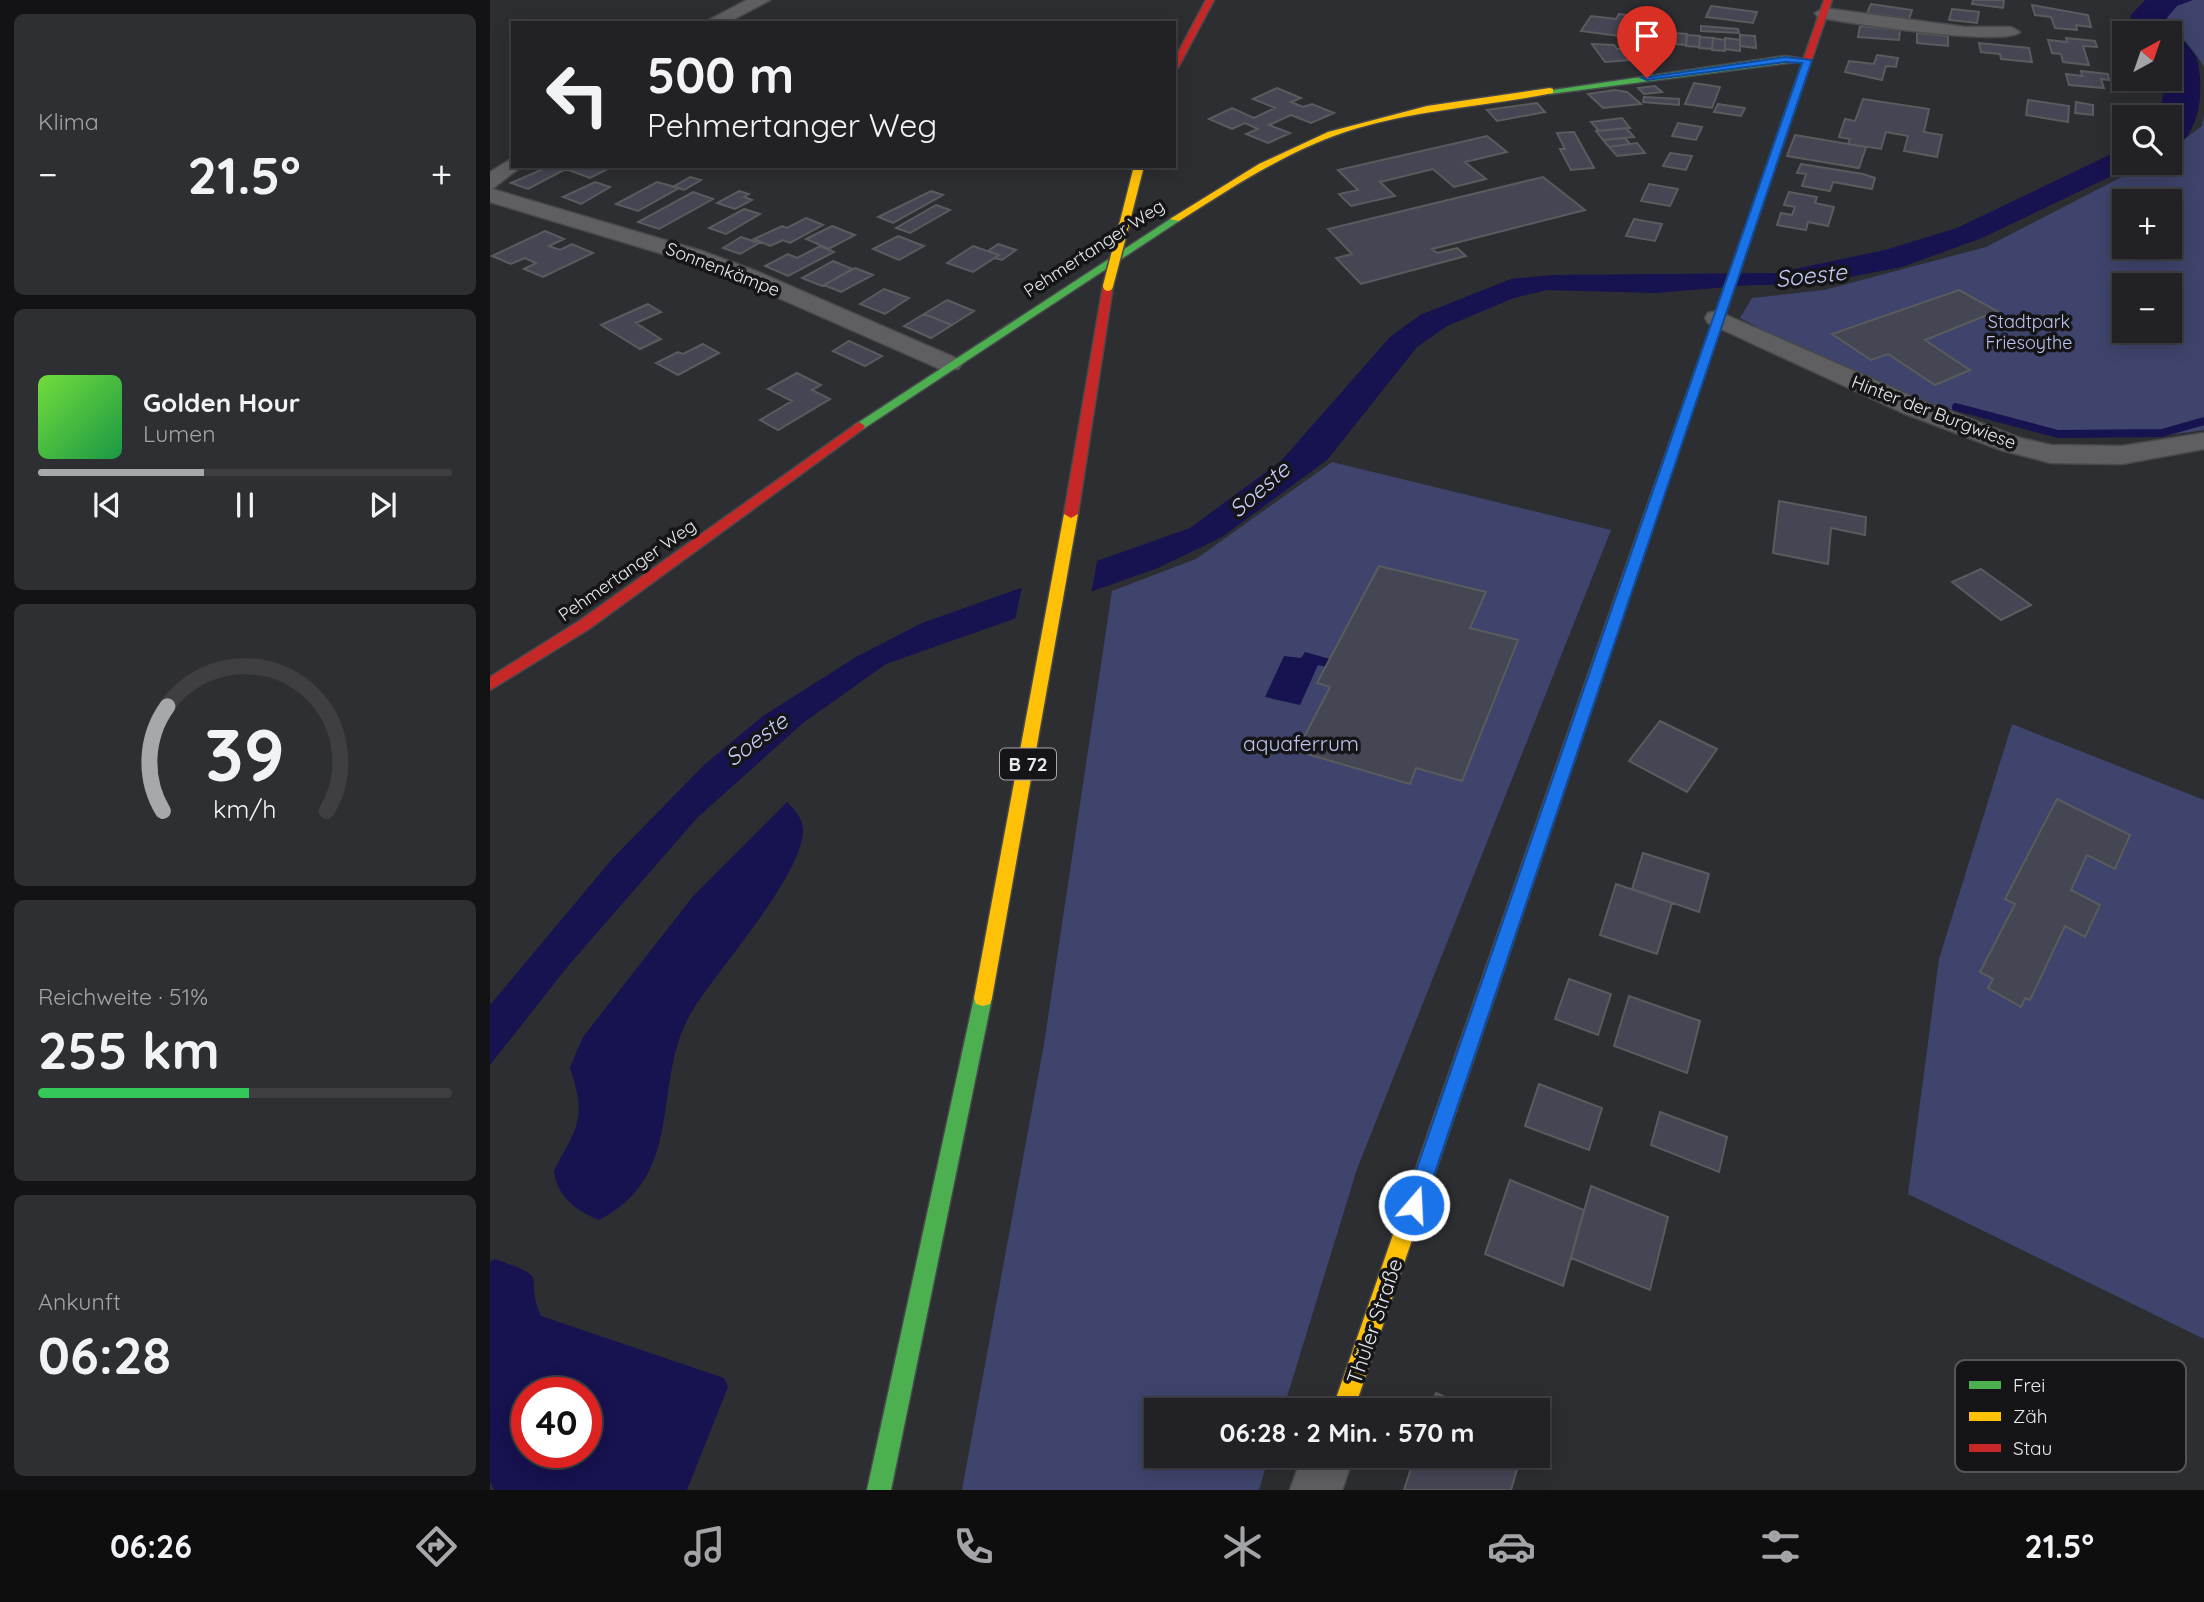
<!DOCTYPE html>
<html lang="de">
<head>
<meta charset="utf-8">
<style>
	:root { --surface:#222226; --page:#2e2f32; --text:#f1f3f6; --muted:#a2a4a7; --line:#3f3f43; --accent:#a7a8ab }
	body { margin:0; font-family:Quicksand,sans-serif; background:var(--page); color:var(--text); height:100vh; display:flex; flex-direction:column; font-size:26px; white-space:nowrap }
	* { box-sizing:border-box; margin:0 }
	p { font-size:23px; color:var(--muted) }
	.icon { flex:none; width:38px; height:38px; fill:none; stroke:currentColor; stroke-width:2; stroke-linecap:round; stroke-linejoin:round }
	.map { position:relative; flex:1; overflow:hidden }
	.side { display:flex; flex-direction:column; gap:14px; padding:14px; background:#131315; width:490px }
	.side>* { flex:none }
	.banner { position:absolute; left:21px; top:21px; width:665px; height:147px; border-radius:0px; box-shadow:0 4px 18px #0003,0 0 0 2px var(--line); background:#222226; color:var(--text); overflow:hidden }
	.needle { width:46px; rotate:40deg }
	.tools { position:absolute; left:1622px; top:21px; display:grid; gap:14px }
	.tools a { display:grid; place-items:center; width:70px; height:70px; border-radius:0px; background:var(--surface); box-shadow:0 4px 18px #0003,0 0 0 2px var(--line); font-size:35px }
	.speed { position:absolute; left:21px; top:1377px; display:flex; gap:14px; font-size:35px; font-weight:700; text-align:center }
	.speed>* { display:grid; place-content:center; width:91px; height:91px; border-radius:50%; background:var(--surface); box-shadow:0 4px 18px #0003,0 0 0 2px var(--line); line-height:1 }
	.speed .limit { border:10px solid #d22; background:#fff; color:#111 }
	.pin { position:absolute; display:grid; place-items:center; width:60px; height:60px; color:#fff; margin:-72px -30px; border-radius:50% 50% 50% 0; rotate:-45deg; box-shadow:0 0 7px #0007 }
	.pin .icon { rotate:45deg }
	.me { position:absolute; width:77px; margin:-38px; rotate:19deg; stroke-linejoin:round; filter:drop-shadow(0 0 5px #0008) }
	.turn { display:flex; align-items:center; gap:24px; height:147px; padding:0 21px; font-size:32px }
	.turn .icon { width:91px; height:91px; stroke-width:2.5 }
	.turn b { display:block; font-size:49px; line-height:60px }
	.big { font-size:52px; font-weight:700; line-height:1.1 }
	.side .card { flex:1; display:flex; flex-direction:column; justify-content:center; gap:10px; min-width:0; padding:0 24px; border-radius:10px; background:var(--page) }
	.side .dial { align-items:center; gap:0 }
	.dial svg { height:182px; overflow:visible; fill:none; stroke:var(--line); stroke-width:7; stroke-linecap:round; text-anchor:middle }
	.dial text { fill:var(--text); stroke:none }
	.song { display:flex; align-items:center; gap:21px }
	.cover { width:84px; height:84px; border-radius:10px; background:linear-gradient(135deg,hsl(100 70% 55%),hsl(140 70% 35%)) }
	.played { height:7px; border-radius:4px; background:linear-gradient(90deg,var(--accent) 40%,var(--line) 40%) }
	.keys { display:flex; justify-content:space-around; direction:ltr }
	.heat { display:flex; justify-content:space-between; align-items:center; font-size:38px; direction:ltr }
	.charge { height:10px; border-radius:5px; background:linear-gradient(90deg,#34c759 51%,var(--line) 0) }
	.trip { position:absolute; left:654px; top:1398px; width:406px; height:70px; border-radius:0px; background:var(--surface); box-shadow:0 4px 18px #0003,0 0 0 2px var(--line); font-weight:700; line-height:70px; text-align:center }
	.dock { display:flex; height:112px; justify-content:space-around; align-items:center; background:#0e0e0f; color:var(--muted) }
	.dock .icon { width:49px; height:49px }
	.dock .on { color:var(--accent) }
	.dock b { font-size:32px; color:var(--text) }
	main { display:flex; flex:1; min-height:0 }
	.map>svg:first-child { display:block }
</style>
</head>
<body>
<main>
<section class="side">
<div class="card"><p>Klima</p>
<div class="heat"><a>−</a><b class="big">21.5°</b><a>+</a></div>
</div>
<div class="card">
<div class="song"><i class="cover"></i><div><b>Golden Hour</b><p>Lumen</p></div></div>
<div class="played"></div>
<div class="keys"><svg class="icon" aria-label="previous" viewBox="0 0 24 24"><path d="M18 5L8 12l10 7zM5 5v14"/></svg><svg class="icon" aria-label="pause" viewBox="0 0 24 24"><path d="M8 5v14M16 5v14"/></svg><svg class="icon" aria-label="next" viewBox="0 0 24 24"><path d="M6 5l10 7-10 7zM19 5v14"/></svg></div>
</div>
<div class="card dial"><svg viewBox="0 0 100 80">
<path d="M14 69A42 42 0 1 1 86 69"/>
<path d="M14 69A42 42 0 0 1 16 23" stroke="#a7a8ab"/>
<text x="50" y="56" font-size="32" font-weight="700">39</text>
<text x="50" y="72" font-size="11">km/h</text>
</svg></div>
<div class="card"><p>Reichweite · 51%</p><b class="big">255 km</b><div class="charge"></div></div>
<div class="card"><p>Ankunft</p><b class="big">06:28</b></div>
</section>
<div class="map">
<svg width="1714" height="1490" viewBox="0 0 1714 1490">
	<rect width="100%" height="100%" fill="#2d2e32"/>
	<path fill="#3f446c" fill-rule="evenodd" d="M1683,0H1714V67C1701,44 1682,31 1673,10Z
		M1714,115V430L1665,437H1567L1451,407L1328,359L1250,318L1262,298L1334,290L1496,247L1659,163H1680V150L1712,126ZM1634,201H1680V247H1634ZM1634,285H1680V331H1634Z
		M842,462L1121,530L867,1169L793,1410H667V1456H779L769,1490H472L554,1044L622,591L706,559Z
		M1522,724L1714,800V1339L1418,1194L1449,959Z"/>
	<path fill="#171250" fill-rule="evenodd" d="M1655,0H1703L1687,6L1675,20C1685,33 1699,44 1707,58C1714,87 1712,136 1680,150V117H1668L1677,79H1680V33H1649L1640,16Z
		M1634,148V163H1649L1492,238L1412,267L1318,285H1261L1166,293L1057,290L1024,298L957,326L927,347L837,460L732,537L668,568L396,664L313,723L207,818L78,966L0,1065V1005L123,858L214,765L273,716L366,657L432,623L700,528L791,461L900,337L930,315L1021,279L1063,275L1286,273L1395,250L1467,228Z
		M815,652L840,659L836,667L828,665L810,705L775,697L794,656L811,658Z
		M297,802C305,810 311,816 313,828C316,871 229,968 204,1008C158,1080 200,1173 109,1220C86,1211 67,1196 64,1171C88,1124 97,1120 80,1067L93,1037L204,895Z
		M5,1259C65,1280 32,1273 51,1316L234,1378L238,1387L197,1490H4L0,1481V1262ZM37,1393H96V1452H37Z"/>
	<path fill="#2d2e32" d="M608,556L601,595L525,620L533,582Z"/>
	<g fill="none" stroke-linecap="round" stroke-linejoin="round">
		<path stroke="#171250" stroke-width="8" d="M1466,407L1568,434L1672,433L1714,421"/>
	</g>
	<path fill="#454654" stroke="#5a5b5d" stroke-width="2" d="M1483,0H1514L1513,8L1482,4Z
		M1381,4L1422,10L1419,19L1377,13Z
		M1542,5L1598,15L1601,27L1586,25L1587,30L1565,28L1561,17L1545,15Z
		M1221,6L1267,12L1263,23L1216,17Z
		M1462,9L1489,12L1487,23L1459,20Z
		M1129,14L1162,18L1157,26L1137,24L1129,36L1091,31L1101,16L1126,19Z
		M1211,26L1248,29L1249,33L1211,31Z
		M1370,26L1410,30L1409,40L1368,37Z
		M1170,31L1184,32L1183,43L1169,41Z
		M1184,33L1197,34L1196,45L1183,44Z
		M1427,33L1458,36V46L1427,43Z
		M1197,35L1210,36L1209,47L1196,46Z
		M1250,35L1265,36L1266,48L1250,46Z
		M1210,37L1223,38L1222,49L1209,48Z
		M1223,38L1235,40V51L1222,50Z
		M1235,38L1250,40V51L1235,49Z
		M1576,38L1605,41L1607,47L1593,46L1599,65L1573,62L1571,54L1562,53L1558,40L1577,42Z
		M1489,43L1539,48L1542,62L1511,59L1510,54L1491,52Z
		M1102,44L1124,45L1127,49H1133L1142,60L1115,62Z
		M1387,55L1408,58L1406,67L1396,66L1392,80L1355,72L1359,61L1384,64Z
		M1591,71L1618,74L1619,80L1611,79L1614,88L1579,85L1576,74L1592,76Z
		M1204,83L1230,87L1222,108L1195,104Z
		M1165,86L1172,92L1154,94L1148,88Z
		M787,88L811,98L801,102L813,107L822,104L844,113L821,123L801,115L779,125L800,133L778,143L756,134L768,129L755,123L742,129L719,119L742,108L764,118L785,108L763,99Z
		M1125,90L1137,92L1151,104L1113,108L1098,94Z
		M1154,97L1189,99V105L1153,102Z
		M1373,99L1439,109L1434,132L1452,135L1447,157L1414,151L1418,136L1396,132L1391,149L1358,144L1360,139L1349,137L1355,119L1365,121Z
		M1538,100L1579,106L1578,122L1536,115Z
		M1586,102L1603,105V115L1585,113Z
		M1047,103L1055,112L1007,121L997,110Z
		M1228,104L1255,108L1251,116L1224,112Z
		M1132,118L1140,128L1109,131L1101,122Z
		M1188,123L1212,127L1206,140L1182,136Z
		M1136,128L1144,137L1113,140L1106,131Z
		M1084,132L1104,168L1081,170L1070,149H1075L1067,133Z
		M1305,135L1376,147L1369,168L1297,156Z
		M997,136L1017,152L975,162L996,179L964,187L943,169L890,182L905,196L861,206L849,194L868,190L848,170Z
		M1135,138L1140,144L1119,147L1113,140Z
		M1147,143L1155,153L1127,156L1119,147Z
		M1180,153L1202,156L1196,170L1173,166Z
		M1311,164L1373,174L1385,178L1382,189L1343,182L1340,191L1312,186L1316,174L1307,173Z
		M60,166L74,170L38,189L21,183Z
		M68,166H122V167L100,178Z
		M200,177L211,180L194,190L183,187Z
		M1053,177L1095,210L942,249L947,253L967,248L976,256L871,284L846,258L862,254L838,229Z
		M105,182L120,187L91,204L73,197Z
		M167,182L189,188L148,211L126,204Z
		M1159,184L1188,189L1180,206L1151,201Z
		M249,191L259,194L254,197L262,200L245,209L227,203Z
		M441,191L453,195L403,223L388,217Z
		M203,192L223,199L169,229L148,222Z
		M1299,192L1327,197L1325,203L1344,207L1338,226L1318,222L1316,230L1287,225L1291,213L1302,215L1305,207L1294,205Z
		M446,205L460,210L420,233L406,228Z
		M254,209L270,214L236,234L219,228Z
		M316,218L333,225L300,243L293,240L280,246L264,239L292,226L297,228Z
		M1144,219L1172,224L1165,241L1136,236Z
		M342,226L365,235L339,249L316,239Z
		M55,231L74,239L59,246L70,250L82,244L103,253L53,277L34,269L46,263L35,258L21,264L2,256Z
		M408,236L434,246L409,260L383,249Z
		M251,237L269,243L250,254L233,248Z
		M508,244L526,250L512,260L505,258L509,255L498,251Z
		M330,246L344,252L298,276L275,266L298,254L307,258Z
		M483,246L509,255L483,272L457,263Z
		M343,261L362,269L332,286L312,278Z
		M365,268L383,275L351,292L334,285Z
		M394,289L419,298L395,314L370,304Z
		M1469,290L1507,311L1435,340L1480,370L1445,385L1398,354L1381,360L1342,334Z
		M457,300L484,311L462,325L434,314Z
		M158,304L171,312L146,323L171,339L150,349L111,325Z
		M434,314L462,325L441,338L414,326Z
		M359,341L392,356L375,366L343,351Z
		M213,344L229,353L188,375L166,363L188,352L193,354Z
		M307,373L331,385L322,390L340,399L288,430L270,420L302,401L278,389Z
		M1289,501L1376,517L1375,535L1341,528L1338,564L1283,553Z
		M889,566L996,592L980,628L1028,640L972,781L926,768L920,784L807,751L840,687L827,683Z
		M1491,569L1541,605L1511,620L1462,582Z
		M1170,721L1227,749L1197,792L1139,761Z
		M1567,799L1640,835L1625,869L1597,855L1581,890L1610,905L1595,937L1575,926L1540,1000L1535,998L1531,1007L1498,988L1503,979L1490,972L1525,904L1515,899Z
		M1153,853L1219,874L1209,912L1142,889Z
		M1126,884L1182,903L1167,954L1110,935Z
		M1079,979L1121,994L1108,1035L1065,1019Z
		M1139,996L1210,1021L1197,1073L1124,1046Z
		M1049,1084L1112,1108L1099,1150L1035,1126Z
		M1170,1112L1237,1137L1229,1172L1161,1145Z
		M1020,1180L1094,1210L1073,1286L995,1254Z
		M1101,1186L1178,1217L1160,1290L1081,1258Z
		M946,1393L983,1410H940Z
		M925,1456H1031L1021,1490H914Z"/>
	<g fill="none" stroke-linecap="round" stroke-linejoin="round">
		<defs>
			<path id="street" d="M257,0H280L237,23H213Z
				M1334,8L1475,27H1521L1530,32C1517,47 1354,23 1328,17L1325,13Z
				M23,158V166H32L2,189L212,251L266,271L468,359L472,364L468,369H450L250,281L196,261L0,202V172Z
				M1227,311L1433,401L1530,438L1561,445L1632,446L1714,433V449L1632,464L1561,463L1511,450L1413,413L1218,323L1215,318L1218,313Z
				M812,1456H864L852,1490H800Z"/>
			<path id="fast" d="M1295,56L1321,60L1060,94L1056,91Z
				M685,216L689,217V221L373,429L369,430L363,426Z
				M1236,294L1241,297L1148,572L1141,577L1136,575L1134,572L1231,297Z
				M493,990L500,992L502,998L401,1490H377L484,998L486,992Z"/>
			<path id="slow" d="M1060,88L1063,89V93C998,106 932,109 868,128C803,147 746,185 689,221L680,219L769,164L838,132L937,106Z
				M644,166H654L639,225L634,228L629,225Z
				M581,510L588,514L502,998L500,1004L493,1006L486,1004L484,998L574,514Z
				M956,1102L963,1104L966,1111L864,1410H842L946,1111L949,1104Z"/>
			<path id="jam" d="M716,0H724L688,68L684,70V60Z
				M1334,0H1342L1241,297L1232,299L1231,297Z
				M618,283L623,286L588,514L581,518L574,514L613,286Z
				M369,422L375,426L373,429L99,629L0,690V677L89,621Z
				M1141,567L1148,572L966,1111L963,1118L956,1120L949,1118L946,1111L1134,572Z"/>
		</defs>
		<use href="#street" stroke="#48494c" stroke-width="3"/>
		<use href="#fast" stroke="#48494c" stroke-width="3"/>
		<use href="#slow" stroke="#48494c" stroke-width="3"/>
		<use href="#jam" stroke="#48494c" stroke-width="3"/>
		<use href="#street" fill="#5f5f61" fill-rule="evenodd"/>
		<use href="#fast" fill="#4caf50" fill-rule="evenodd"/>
		<use href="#slow" fill="#ffc107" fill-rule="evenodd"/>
		<use href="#jam" fill="#c62828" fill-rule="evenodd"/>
		<defs>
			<path id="slow-bridge" d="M618,286L634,225"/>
		</defs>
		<use href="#slow-bridge" stroke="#48494c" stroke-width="13" stroke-linecap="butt"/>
		<use href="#slow-bridge" stroke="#ffc107" stroke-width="10"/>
	</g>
	<path fill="#1a73e8" stroke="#114b97" stroke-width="2" d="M1295,57L1322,60L934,1205L931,1213L924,1216L917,1213L914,1205L1312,63L1295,62L1157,80L1152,78Z"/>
	<g text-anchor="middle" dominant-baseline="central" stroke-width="7" stroke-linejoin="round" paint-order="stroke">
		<g font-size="18" fill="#e8e9ec" stroke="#151518">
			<text transform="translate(604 248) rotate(-33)">Pehmertanger Weg</text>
			<text transform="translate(233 269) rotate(21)">Sonnenkämpe</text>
			<text transform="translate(1444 412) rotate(21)">Hinter der Burgwiese</text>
			<text transform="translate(137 570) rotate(-35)">Pehmertanger Weg</text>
		</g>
		<g font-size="18" fill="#bdc5ee" stroke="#151518">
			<text x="1539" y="321">Stadtpark<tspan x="1539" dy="21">Friesoythe</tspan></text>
		</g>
		<rect fill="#151518" stroke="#a9a9ac" stroke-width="2" x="510" y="748.5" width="56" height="31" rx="5"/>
		<g font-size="19" font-weight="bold" fill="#e8e9ec">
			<text x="538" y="764">B 72</text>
		</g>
		<g font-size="21" fill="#bdc5ee" stroke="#151518">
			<text x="811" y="743">aquaferrum</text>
		</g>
		<g font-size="21" fill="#e8e9ec" stroke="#151518">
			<text transform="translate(884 1321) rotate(-71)">Thüler Straße</text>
		</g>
		<g font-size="23" font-style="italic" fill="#c4ccf5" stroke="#151518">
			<text transform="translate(1321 275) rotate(-6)">Soeste</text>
			<text transform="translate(769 489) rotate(-41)">Soeste</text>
			<text transform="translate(266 739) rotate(-37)">Soeste</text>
		</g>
	</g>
	<rect x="1465" y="1360" width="231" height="112" rx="10" fill="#151518" stroke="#545558" stroke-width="2"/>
	<rect x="1479" y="1381" width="32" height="8" fill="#4caf50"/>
	<rect x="1479" y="1412" width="32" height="9" fill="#ffc107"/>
	<rect x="1479" y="1444" width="32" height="8" fill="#c62828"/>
	<g font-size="19" fill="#e8e9ec">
		<text x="1523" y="1392">Frei</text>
		<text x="1523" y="1423">Zäh</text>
		<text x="1523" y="1455">Stau</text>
	</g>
</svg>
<div class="tools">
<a><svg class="needle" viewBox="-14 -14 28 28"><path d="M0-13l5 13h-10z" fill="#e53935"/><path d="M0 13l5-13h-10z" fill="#a2a4a7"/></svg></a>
<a><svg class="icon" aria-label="search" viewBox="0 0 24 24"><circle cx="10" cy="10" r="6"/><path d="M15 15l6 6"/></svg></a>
<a>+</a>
<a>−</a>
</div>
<div class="speed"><div class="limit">40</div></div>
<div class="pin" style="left:1157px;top:78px;background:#d93025"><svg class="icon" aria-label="arrive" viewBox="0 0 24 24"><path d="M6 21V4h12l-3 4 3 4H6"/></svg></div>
<svg class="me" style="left:924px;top:1205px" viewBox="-20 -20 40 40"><circle r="17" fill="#1a73e8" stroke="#fff" stroke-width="3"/><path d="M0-11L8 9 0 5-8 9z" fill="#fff"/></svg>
<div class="trip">06:28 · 2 Min. · 570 m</div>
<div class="banner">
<div class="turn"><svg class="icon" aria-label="left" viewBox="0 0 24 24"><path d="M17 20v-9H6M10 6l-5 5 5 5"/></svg><div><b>500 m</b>Pehmertanger Weg</div></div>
</div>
</div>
</main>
<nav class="dock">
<b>06:26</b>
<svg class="icon on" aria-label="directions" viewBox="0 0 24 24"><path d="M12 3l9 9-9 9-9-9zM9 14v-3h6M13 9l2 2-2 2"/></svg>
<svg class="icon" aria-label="music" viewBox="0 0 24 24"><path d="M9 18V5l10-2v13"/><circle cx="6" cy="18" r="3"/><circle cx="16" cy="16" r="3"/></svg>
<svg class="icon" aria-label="phone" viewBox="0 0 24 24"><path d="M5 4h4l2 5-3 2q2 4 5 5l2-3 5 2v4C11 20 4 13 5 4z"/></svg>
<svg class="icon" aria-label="climate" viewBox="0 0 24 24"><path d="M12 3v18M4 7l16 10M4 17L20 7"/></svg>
<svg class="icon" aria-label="car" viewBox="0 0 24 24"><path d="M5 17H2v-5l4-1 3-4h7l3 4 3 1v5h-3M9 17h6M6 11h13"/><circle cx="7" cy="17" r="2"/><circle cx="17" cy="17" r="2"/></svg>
<svg class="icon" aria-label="filters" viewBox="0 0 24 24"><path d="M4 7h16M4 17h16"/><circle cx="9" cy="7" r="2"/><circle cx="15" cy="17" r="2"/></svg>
<b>21.5°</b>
</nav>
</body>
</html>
